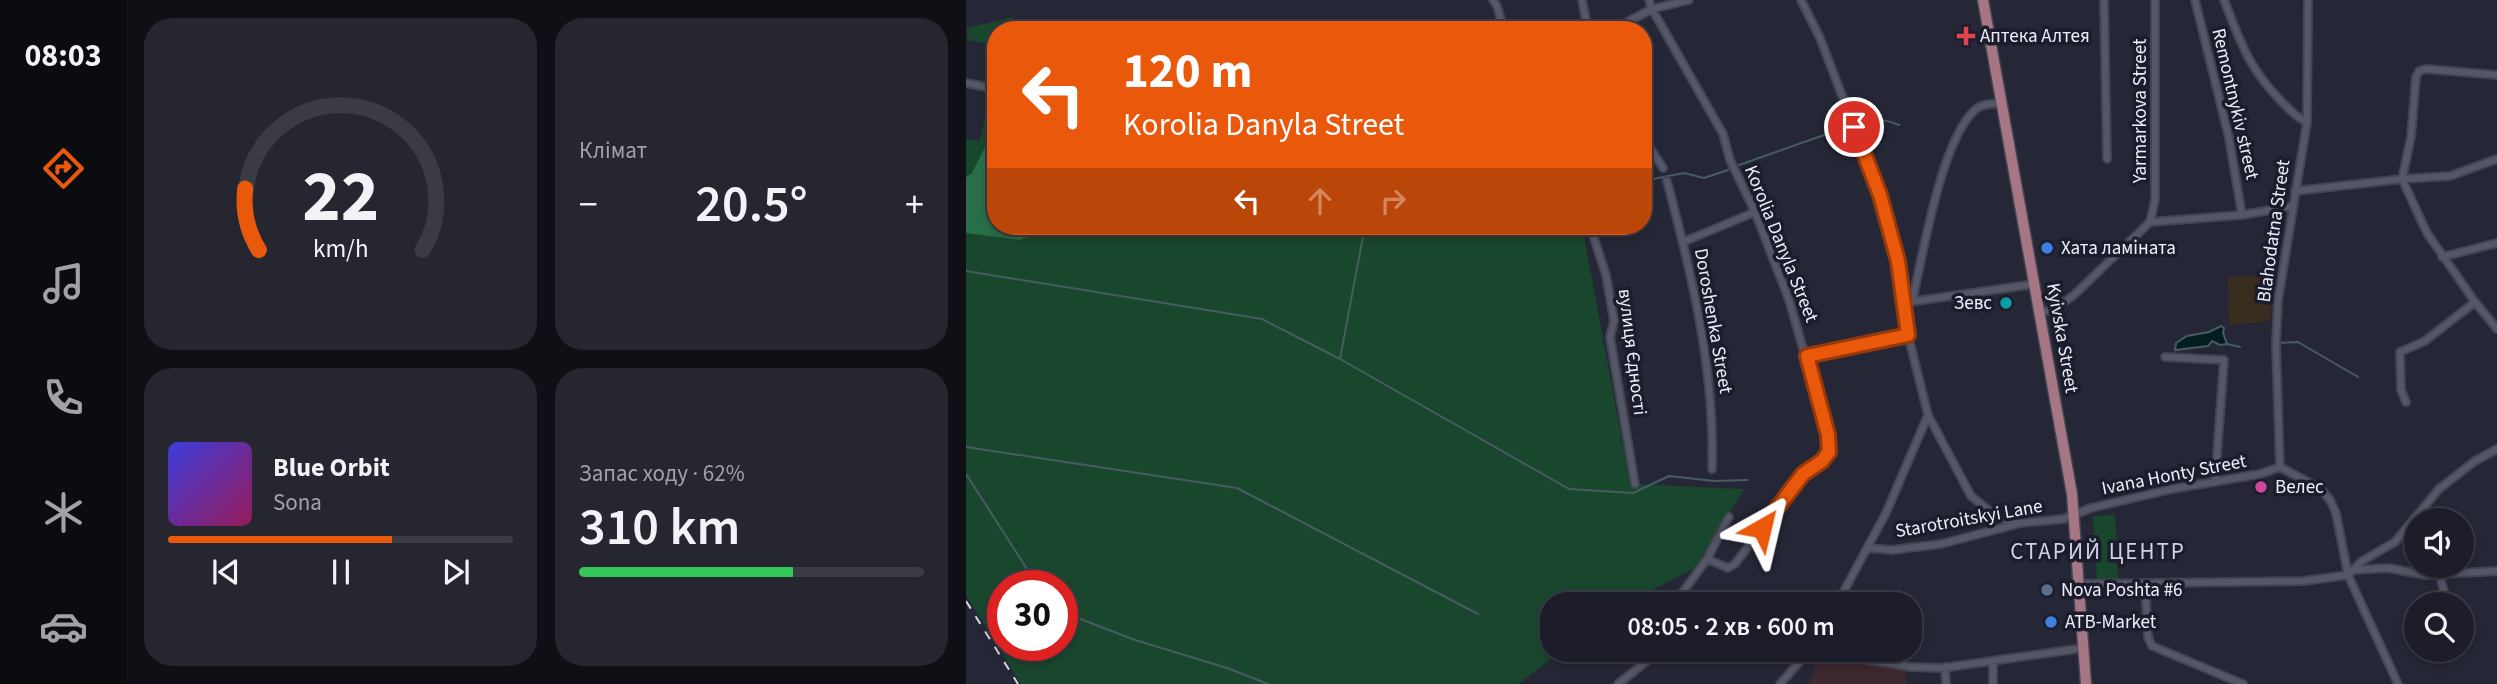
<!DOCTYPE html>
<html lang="uk">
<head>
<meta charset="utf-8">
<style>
	:root { --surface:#1c1d28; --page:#252630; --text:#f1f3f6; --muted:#a0a2a8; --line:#3a3b45; --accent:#ea580c }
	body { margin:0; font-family:"Source Sans 3",sans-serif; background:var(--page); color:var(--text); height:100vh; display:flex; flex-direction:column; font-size:26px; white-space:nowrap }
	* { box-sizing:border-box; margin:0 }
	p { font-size:23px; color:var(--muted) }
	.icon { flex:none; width:38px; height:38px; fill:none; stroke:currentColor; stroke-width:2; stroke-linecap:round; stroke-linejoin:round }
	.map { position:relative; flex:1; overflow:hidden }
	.panel { display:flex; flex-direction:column; gap:18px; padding:18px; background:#0f1016; width:840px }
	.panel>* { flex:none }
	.banner { position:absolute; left:21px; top:21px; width:665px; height:214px; border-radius:28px; box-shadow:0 4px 10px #0003,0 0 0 2px var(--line); background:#ea580c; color:#fff; overflow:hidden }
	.buttons { position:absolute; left:1438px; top:508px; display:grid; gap:14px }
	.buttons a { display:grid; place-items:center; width:70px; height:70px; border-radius:50%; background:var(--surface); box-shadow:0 4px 10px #0003,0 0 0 2px var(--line); font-size:35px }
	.speed { position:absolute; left:21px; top:570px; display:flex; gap:14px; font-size:35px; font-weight:700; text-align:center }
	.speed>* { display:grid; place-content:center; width:91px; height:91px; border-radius:50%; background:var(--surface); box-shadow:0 4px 10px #0003,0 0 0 2px var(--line); line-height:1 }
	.speed .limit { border:10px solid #d22; background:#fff; color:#111 }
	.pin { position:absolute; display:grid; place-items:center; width:60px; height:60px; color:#fff; margin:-30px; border:4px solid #fff; border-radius:50%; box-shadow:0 2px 7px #0007 }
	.me { position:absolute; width:77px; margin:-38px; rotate:37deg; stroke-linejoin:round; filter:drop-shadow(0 0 5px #0008) }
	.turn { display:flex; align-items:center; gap:24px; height:147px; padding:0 21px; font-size:32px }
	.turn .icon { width:91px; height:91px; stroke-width:2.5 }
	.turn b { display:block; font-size:49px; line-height:60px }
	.lanes { display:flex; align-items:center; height:66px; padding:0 21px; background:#0003; justify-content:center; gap:35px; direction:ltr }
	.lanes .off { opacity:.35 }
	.big { font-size:52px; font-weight:600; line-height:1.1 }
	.panel .widget { flex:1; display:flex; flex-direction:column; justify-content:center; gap:10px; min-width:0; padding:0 24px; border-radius:28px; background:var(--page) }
	.panel .dial { align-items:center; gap:0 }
	.dial svg { height:182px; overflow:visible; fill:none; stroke:var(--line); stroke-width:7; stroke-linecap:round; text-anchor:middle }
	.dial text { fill:var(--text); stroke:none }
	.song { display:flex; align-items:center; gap:21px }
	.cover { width:84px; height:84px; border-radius:10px; background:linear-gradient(135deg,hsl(240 70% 55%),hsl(330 70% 35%)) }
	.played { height:7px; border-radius:4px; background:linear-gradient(90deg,var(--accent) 65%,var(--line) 65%) }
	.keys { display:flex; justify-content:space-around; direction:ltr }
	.heat { display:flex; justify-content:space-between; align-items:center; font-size:38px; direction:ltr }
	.charge { height:10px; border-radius:5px; background:linear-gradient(90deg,#34c759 62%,var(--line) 0) }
	.panel .tiles { flex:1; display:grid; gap:18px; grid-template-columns:repeat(2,1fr) }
	.trip { position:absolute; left:574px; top:592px; width:382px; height:70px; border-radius:28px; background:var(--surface); box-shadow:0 4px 10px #0003,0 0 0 2px var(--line); font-weight:600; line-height:70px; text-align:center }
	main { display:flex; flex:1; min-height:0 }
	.menu { display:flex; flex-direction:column; width:126px; justify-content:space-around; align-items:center; background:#0b0c10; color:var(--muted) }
	.menu .icon { width:49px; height:49px }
	.menu .selected { color:var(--accent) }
	.menu b { font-size:32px; color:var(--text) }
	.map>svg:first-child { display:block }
</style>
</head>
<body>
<main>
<nav class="menu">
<b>08:03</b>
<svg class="icon selected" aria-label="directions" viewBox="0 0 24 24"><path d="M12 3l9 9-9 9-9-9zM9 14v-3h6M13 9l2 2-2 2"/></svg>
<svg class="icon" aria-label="music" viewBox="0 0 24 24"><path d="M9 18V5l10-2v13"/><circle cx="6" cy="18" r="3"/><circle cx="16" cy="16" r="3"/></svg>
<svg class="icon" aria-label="phone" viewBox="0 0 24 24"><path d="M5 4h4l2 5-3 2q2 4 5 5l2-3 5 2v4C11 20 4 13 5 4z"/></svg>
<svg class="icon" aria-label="climate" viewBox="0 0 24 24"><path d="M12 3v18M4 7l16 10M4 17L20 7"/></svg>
<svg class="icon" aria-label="car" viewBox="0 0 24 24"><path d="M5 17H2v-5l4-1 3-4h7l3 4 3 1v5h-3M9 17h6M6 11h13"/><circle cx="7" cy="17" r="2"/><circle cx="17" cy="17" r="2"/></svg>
</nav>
<section class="panel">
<div class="tiles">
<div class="widget dial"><svg viewBox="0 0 100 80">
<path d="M14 69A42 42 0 1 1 86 69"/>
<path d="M14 69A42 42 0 0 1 8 42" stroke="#ea580c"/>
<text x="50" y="56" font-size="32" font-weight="700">22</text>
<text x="50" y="72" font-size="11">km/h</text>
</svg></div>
<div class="widget"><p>Клімат</p>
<div class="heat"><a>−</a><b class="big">20.5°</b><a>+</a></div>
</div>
<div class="widget">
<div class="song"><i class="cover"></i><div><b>Blue Orbit</b><p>Sona</p></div></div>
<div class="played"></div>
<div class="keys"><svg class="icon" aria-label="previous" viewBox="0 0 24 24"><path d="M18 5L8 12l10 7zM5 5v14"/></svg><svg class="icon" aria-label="pause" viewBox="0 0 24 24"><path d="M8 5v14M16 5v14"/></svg><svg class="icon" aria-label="next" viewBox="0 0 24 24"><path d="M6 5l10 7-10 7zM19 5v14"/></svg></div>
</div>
<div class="widget"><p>Запас ходу · 62%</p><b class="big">310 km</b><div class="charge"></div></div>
</div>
</section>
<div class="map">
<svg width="1531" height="684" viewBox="0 0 1531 684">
	<rect width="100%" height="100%" fill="#262736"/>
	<path fill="#3d292f" d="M853,655L939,669L940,684H843Z"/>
	<path fill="#392d1f" d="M1278,275L1309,279L1304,321L1263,325L1262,278Z"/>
	<path fill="#19472d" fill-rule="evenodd" d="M47,17L45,30H30V45L0,40L2,36L1,28Z
		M24,91L30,92V226H616L664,484L778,489L729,568L658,604H586V649H598L552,684H55L0,595V139L14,141ZM37,586H96V646H37Z
		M1149,515L1152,581L1131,582L1127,516Z"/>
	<path fill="#286f48" d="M30,125V226H82L80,230L54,240L0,233V177L6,173Z"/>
	<path fill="#001e20" stroke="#475c61" stroke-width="2" d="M1255,326L1258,328L1257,333L1261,344L1254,345L1246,341L1242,346L1209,350L1210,343L1221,336L1243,332Z"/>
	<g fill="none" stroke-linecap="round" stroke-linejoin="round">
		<path stroke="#475c61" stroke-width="2" d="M891,123C905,117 919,119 933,125
			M773,165L881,127
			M677,181L718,173L738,178L765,169
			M0,271L296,319L374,359L603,489L667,493L703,476L748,481L782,480
			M1312,343L1332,342L1392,377
			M1261,344L1274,347
			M374,359L399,226
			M0,447L271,488L512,614
			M0,474L72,586
			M96,612L169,640L261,668L302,684"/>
		<defs>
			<path id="street" d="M527,0L531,6L538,30
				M616,0L622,30
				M683,0L686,9L757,134L764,160L789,212L823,300L862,435L863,452L856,461L837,474L769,564L762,568L741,559
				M835,0L854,38L914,195L932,261L942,335L962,415L1005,496L1032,518L1055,523
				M1138,0L1141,159
				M1229,0L1263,138L1276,215
				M1258,0C1275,43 1282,67 1315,101C1324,110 1330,117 1341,122
				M646,30L686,9L723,0
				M1531,75L1460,69L1453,71L1450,77L1445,137L1436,179L1461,233L1509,302L1531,329
				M0,83L30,89
				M677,137L697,168
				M701,181C726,275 749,371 746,469
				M1329,191L1436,179L1484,176L1531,159
				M1184,222L1189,200V0
				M624,226L640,275L648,321L644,337L669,484
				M717,242L789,212
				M1476,257L1531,243
				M943,302L1069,284
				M946,302C957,255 975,139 1010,109C1017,103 1027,104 1036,103
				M1074,312L1087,310L1108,295L1184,222L1276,215L1327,206
				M841,356L942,335
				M1199,357L1258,360L1249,482
				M1440,402L1435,390L1434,352L1459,341L1509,302
				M1314,467L1310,344L1312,301L1341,122L1342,0
				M1314,467L1355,489L1364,500L1370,513L1382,575L1432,684
				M902,548L926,550L975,544L1055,523L1097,519L1125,508L1206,489L1294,474L1314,467
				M1389,570L1422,568L1459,575L1531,571
				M1474,575L1480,601
				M1179,583L1182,637L1186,646L1277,684
				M1114,584L1338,581L1382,575L1396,561L1429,542L1473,489L1509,461L1531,449
				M708,604L741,559L763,517
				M871,604L920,513L962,415
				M837,649L945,667L976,668L1118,648
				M1027,661V684
				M979,667L980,684
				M652,684L696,649
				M814,684L845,649"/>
			<path id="primary" d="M1017,0L1106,494L1120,684"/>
		</defs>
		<use href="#street" stroke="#444552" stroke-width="10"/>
		<use href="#primary" stroke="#444552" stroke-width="13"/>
		<use href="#street" stroke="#555668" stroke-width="6"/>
		<use href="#primary" stroke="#a77684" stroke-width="10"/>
		<path stroke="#d5d6e1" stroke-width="2" stroke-dasharray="9 9" stroke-linecap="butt" d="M0,601L52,684"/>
	</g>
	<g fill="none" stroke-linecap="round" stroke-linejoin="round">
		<defs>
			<path id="route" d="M796,528L837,474L856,461L863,452L862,435L841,356L942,335L932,261L914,195L888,127"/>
		</defs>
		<use href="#route" stroke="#983908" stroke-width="18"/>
		<use href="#route" stroke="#ea580c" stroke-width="12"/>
	</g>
	<path fill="#e0444e" stroke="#1c1d2c" stroke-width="2.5" d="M996.5 25.5h7v7h7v7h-7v7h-7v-7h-7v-7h7z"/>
	<g fill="#3f7fe0" stroke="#1c1d2c" stroke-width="2.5">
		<circle cx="1081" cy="248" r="7"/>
		<circle cx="1085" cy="622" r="7"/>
	</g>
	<circle fill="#0f9aa8" stroke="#1c1d2c" stroke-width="2.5" cx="1040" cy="303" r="7"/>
	<circle fill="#d1479c" stroke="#1c1d2c" stroke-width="2.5" cx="1295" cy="487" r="7"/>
	<circle fill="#5c6f8a" stroke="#1c1d2c" stroke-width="2.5" cx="1081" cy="590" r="7"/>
	<g text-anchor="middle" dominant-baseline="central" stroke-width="7" stroke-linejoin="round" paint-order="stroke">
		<g font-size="19" fill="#edeef9" stroke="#1c1d2c" text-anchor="start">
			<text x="1014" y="36">Аптека Алтея</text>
			<text x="1095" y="248">Хата ламіната</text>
			<text x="1026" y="303" text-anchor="end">Зевс</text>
			<text x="1309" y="487">Велес</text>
			<text x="1095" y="590">Nova Poshta #6</text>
			<text x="1099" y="622">ATB-Market</text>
		</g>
		<g font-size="19" fill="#edeef9" stroke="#1c1d2c">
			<text transform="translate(1269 104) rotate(77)">Remontnykiv street</text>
			<text transform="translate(1174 111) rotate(-90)">Yarmarkova Street</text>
			<text transform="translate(1308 231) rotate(-82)">Blahodatna Street</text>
			<text transform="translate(815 244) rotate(68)">Korolia Danyla Street</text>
			<text transform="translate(747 321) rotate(80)">Doroshenka Street</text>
			<text transform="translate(1096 338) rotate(80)">Kyivska Street</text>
			<text transform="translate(666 352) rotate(83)">вулиця Єдності</text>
			<text transform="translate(1208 475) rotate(-11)">Ivana Honty Street</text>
			<text transform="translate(1003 519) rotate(-10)">Starotroitskyi Lane</text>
		</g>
		<g font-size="23" letter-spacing="2" fill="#d0d1e6" stroke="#1c1d2c">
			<text x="1132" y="551">СТАРИЙ ЦЕНТР</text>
		</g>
	</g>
</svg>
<div class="buttons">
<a><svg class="icon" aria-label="sound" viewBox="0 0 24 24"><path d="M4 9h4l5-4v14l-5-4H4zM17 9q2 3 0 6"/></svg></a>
<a><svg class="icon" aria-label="search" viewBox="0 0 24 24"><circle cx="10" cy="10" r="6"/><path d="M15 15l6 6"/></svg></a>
</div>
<div class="speed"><div class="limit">30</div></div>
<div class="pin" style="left:888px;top:127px;background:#d93025"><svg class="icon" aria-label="arrive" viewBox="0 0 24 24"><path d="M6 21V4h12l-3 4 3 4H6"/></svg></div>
<svg class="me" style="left:796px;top:528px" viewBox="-20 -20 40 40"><path d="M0-17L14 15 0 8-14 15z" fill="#ea580c" stroke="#fff" stroke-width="4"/></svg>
<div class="trip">08:05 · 2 хв · 600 m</div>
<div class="banner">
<div class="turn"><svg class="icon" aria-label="left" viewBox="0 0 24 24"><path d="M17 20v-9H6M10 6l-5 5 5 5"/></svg><div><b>120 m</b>Korolia Danyla Street</div></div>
<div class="lanes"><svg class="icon" aria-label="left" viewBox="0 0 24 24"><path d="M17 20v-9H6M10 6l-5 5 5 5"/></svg><svg class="icon off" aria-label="ahead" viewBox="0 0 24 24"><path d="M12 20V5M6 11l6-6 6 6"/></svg><svg class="icon off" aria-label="right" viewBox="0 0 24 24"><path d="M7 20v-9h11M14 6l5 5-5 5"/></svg></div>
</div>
</div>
</main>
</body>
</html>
